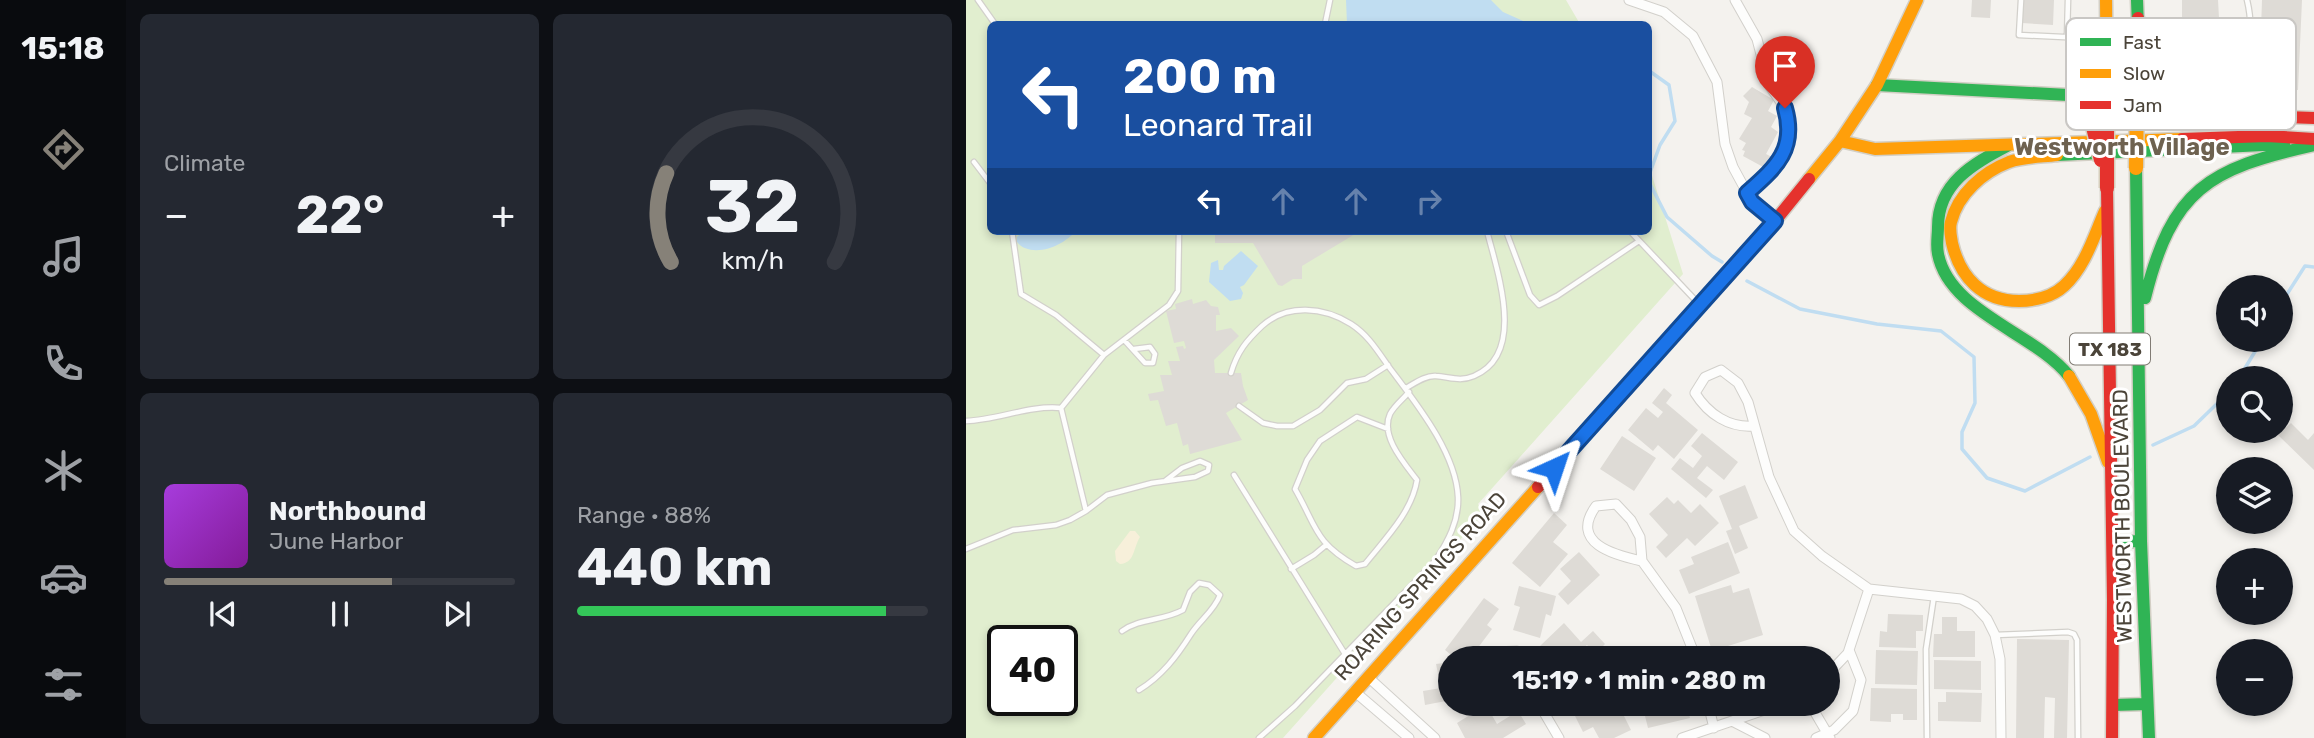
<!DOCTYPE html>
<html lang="en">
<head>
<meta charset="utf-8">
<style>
	:root { --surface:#171b24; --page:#242831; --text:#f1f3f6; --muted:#9ea1a6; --line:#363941; --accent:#868178 }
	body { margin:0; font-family:Rubik,sans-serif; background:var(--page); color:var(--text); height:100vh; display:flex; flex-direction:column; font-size:26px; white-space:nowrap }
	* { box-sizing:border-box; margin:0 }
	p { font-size:23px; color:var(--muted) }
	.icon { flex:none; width:38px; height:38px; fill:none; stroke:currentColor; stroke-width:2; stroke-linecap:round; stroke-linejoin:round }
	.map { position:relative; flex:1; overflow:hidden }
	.side { display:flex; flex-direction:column; gap:14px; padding:14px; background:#0d0f14; width:840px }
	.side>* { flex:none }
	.banner { position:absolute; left:21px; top:21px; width:665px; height:214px; border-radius:10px; box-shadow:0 4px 10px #0003; background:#1a4fa0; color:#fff; overflow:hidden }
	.tools { position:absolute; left:1250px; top:275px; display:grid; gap:14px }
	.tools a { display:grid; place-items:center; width:77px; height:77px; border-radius:50%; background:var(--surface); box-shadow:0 4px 10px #0003; font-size:35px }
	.speed { position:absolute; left:21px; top:625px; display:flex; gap:14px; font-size:35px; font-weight:700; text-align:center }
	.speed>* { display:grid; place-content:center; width:91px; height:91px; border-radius:50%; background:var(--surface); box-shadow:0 4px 10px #0003; line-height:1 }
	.speed .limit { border:4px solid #111; border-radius:10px; background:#fff; color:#111 }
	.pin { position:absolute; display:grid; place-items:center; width:60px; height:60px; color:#fff; margin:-72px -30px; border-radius:50% 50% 50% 0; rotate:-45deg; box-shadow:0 0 7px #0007 }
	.pin .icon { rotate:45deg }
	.me { position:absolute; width:77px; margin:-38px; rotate:42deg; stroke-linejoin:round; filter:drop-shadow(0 0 5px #0008) }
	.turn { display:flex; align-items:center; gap:24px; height:147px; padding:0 21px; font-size:32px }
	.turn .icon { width:91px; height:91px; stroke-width:2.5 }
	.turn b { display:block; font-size:49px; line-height:60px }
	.lanes { display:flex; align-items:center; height:66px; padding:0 21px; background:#0003; justify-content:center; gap:35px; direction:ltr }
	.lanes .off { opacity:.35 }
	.big { font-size:52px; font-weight:700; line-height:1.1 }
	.side .tile { flex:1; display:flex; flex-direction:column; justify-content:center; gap:10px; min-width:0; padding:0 24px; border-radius:10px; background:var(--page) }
	.side .dial { align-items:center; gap:0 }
	.dial svg { height:182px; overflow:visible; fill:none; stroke:var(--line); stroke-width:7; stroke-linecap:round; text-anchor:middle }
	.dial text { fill:var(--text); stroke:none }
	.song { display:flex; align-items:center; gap:21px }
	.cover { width:84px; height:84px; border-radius:10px; background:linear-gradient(135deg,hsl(280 70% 55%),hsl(290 70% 35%)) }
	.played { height:7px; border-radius:4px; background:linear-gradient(90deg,var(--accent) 65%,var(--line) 65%) }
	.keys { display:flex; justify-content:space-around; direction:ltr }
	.heat { display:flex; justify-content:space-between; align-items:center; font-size:38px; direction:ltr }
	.charge { height:10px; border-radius:5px; background:linear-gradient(90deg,#34c759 88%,var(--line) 0) }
	.side .tiles { flex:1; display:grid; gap:14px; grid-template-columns:repeat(2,1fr) }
	.trip { position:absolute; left:472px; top:646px; width:402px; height:70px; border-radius:35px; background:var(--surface); box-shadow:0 4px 10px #0003; font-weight:700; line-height:70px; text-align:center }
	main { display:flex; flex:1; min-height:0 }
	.tabs { display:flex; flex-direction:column; width:126px; justify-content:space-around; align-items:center; background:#090b0e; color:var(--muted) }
	.tabs .icon { width:49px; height:49px }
	.tabs .active { color:var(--accent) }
	.tabs b { font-size:32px; color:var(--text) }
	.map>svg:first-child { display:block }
</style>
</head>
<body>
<main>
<nav class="tabs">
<b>15:18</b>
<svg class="icon active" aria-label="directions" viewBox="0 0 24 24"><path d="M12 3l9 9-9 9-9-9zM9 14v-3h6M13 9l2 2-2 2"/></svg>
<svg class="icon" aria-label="music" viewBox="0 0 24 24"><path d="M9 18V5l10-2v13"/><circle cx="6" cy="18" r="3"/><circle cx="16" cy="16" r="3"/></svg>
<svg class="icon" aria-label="phone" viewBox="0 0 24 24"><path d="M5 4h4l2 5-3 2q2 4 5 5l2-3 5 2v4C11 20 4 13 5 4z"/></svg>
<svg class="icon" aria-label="climate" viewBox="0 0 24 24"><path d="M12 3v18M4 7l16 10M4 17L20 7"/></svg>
<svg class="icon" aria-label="car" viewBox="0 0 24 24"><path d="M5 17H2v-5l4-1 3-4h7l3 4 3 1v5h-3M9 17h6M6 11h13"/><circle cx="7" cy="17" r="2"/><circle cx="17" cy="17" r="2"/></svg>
<svg class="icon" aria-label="filters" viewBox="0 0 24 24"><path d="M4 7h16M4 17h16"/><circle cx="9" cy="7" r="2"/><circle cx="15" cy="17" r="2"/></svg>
</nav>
<section class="side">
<div class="tiles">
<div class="tile"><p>Climate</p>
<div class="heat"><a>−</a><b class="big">22°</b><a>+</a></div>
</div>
<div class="tile dial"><svg viewBox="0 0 100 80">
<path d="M14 69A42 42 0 1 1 86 69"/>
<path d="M14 69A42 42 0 0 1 12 30" stroke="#868178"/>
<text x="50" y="56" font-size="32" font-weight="700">32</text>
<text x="50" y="72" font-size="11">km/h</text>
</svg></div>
<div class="tile">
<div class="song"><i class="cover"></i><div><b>Northbound</b><p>June Harbor</p></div></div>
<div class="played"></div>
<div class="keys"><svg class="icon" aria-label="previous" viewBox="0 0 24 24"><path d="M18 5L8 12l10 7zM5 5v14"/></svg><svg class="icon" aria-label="pause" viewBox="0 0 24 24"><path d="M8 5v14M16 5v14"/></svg><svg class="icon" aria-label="next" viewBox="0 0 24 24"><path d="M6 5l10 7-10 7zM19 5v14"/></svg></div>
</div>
<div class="tile"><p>Range · 88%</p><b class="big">440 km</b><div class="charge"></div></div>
</div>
</section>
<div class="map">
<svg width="1348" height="738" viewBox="0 0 1348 738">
	<rect width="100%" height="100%" fill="#f4f2ee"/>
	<path fill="#e1eecf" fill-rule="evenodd" d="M0,0H600L614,24H24V231H682L683,166L717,274L512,504L519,512L317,738H0ZM37,640H96V700H37Z"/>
	<path fill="#f7f0da" d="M164,531H169L174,537C167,548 169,563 154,564L150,561L149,551Z"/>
	<path fill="#c0ddf1" d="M380,0H525L537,12L564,24H381Z
		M75,231H112C105,235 100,241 93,244C81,251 60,254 51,242V237L55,233Z
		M275,251L292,266L278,285L274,287L277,293L275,299L264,301L243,282L245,263L252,260L253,270H257L258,266Z"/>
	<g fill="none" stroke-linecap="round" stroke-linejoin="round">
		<path stroke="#c0ddf1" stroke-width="3.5" d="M682,70L703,85L709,121L694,145L682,178
			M682,180L701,217L746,256L756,262
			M781,281L834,309L911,324L975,331L1008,357L1009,403L996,432V449L1021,478L1059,491L1124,457
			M1314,305L1339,266L1348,267
			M1273,378L1296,340
			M1187,445L1228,426L1262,393"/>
	</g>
	<path fill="#dedbd6" d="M1006,0H1025L1024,18L1005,17Z
		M1057,0H1088L1087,25L1056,23Z
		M1216,0H1252L1253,18L1216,19Z
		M1296,0H1336L1332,90L1293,88Z
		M786,87L808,100L802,111L811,116L805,127L812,132L800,154L806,157L799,168L777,156L779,151L776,150L780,143L773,139L786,118L778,114L783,102L777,96Z
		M249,231H394L336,266V279H327L316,286L312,285L287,243H249Z
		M226,299L227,304L240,300L245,306L252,307L254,315H250V331L265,328L273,336L248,360L249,373H275L277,386L282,400L260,413L276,440L224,454L222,444L217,446L211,423L200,426L192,400L184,401L182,394L198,391L194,375H206L202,361H214L210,347L217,346L218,349L220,348L218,341L208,343L200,311L210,309L209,304Z
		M698,388L706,395L700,403L732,430L708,459L692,445L687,451L662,430L680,408L692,418L697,412L686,403Z
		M1325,423L1342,440L1348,433V470L1312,435Z
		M736,433L772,462L758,480L741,466L731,478L747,490L740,498L705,469L714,458L727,468L736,456L725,446Z
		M656,436L690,458L668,491L634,469Z
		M779,485L792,518L773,526L782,548L769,554L760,531L766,529L753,496Z
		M701,497L708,504L712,500L725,513L734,504L753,523L729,546L721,538L700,558L690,547L702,535L683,514Z
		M588,513L601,525L587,542L602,554L574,587L546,563Z
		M762,542L774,573L723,594L713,570L728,564L725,557Z
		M613,552L634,575L602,605L592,594L605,581L594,569Z
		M765,585L767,593L783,588L797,635L746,651L729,596Z
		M553,586L590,596L585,616L580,614L574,638L547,630L554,607L548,605Z
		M518,598L533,609L521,625L526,629L505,657L495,650L489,658L479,650Z
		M922,614L957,615V631H950V648L913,647L914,631L921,632Z
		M976,617H991V631H1009V657H967L968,634H976Z
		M598,623L615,642L627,631L639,644L629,654L621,645L614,651L620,658H585L574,646Z
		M1051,639L1103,640L1101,738H1088L1089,698L1079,697L1078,738H1050Z
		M704,646L707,658H671L670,653Z
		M910,650L952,651L951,685L909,684Z
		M968,660L1015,661V690L968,689Z
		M485,662V700L459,705L457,691L475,688L470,664Z
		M905,688L951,689V720H937V714H925V722L904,721Z
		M980,692L1016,693L1015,722L972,721V702H980Z
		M603,704H643L648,713L655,710L665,730L648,738H633L627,727L617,732Z
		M676,704H720L724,718L682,728Z
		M520,705L531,724L552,711L560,724L537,738H499L491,723Z"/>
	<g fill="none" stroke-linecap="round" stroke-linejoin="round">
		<defs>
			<path id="lane" d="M12,0L29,24
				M1055,0L1053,35L1139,39
				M1281,0C1287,24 1284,47 1283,72C1279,75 1279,77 1274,78C1266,81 1234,79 1228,73C1219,65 1221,51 1222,40L1285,42
				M359,24L364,0
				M1101,37L1102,0
				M8,162L24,183
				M46,231L55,294L90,315L138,355L95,408
				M540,231L564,295L573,305L591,296L673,241
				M664,231L733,304
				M159,341L179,363H187L189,354L184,347L168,349
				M138,355L203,305L212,291L213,231
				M265,373C271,352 281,340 296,326C321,303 358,307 385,324C402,335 411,350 423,367C449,402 490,452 492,497C493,521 482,541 469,561L329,706L293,738
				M440,388C449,383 460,375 470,376C484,377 494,382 508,376C561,354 531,271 521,231
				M273,406L297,423L311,426H327L354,410L381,383L400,379L422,365
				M0,421C32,420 63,405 95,408L120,511
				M422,429L391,417L354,441L341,460L329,489C351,527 348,542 390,566L399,564C419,539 446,512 451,480C438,463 414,436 424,414C428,406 437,399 443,392
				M268,475L379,654
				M0,549L47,530L90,525L104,520L120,511L141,495L186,483L229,477L242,471L243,465L234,461L216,468L199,481
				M325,569L348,555L360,545
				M156,631C174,618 197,621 217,610L224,592L233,583L243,585L254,595C248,611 234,620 225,634C211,656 196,676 173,690
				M1029,635L1102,632L1108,634L1111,640L1112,738
				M961,738L960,649L968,596"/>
			<path id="street" d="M663,0L698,12L727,36L751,82L759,144L767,167L786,202L809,221
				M769,0L791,39L803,85L819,108L822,120L818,152L806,171L781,193
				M788,426C763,428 742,414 729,393L739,377L755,370L772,383L782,402L803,477L828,531L856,556L903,589L995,599L1009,606L1021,619L1029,635L1034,659L1035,738
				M676,561C648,555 603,543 630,506L650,504L665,520L674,537L676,561L710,608L730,658
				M527,658L530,652L551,651L557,658
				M863,673L882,653L903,589
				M402,677L469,738
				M388,691L443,738
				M573,704L593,738
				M742,704L748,728
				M844,704L864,738
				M766,721L799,738
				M716,738L816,704
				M850,738L868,730L887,711L895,680L883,650"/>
			<path id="fast" d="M1171,0L1172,27
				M911,85L1102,95L1111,97L1123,110
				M1041,146C1007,164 972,183 972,227C972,236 970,245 972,254C983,312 1069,333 1103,376
				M1091,155L1318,144
				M1170,168L1175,541L1183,738
				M1179,298C1206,189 1242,169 1348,145
				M1147,542L1175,541
				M1147,705L1181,704"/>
			<path id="slow" d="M1140,0L1141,97
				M874,141L909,149L1216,139
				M1091,155C1075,157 1058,157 1043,162C1017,172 992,194 985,222C983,229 985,236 986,243C994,277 1016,301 1053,301C1068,301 1086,297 1098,286C1119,267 1128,236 1139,211
				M843,179L874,141L911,85L951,0
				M1103,376L1125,414L1142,462
				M348,738L572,487"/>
			<path id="jam" d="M1172,18L1181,94L1193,104L1217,113L1348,118
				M1216,139L1301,136L1348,139
				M1141,188L1147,600L1146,738
				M572,487L809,221L843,179"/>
		</defs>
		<use href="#lane" stroke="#d2d0cb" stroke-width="7"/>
		<use href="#street" stroke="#d2d0cb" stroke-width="11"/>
		<use href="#fast" stroke="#d3cfc5" stroke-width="15"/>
		<use href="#slow" stroke="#d3cfc5" stroke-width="15"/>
		<use href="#jam" stroke="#d3cfc5" stroke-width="15"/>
		<use href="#lane" stroke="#fdfdfc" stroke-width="4.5"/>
		<use href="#street" stroke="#fdfdfc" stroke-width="9"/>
		<use href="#fast" stroke="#30b455" stroke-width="12"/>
		<use href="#slow" stroke="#ff9f0a" stroke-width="12"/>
		<use href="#jam" stroke="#e5322d" stroke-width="12"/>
		<defs>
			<path id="slow-bridge" d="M1170,168L1171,90"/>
			<path id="jam-bridge" d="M1141,97V188
				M1123,110L1135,160"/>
		</defs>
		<use href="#slow-bridge" stroke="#d6cebb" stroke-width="17" stroke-linecap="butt"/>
		<use href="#jam-bridge" stroke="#d6cebb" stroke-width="17" stroke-linecap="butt"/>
		<use href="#slow-bridge" stroke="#ff9f0a" stroke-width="14"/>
		<use href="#jam-bridge" stroke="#e5322d" stroke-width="14"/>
	</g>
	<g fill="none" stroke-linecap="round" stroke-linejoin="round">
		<defs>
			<path id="route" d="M588,468L809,221L786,202L781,193C809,168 831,150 819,108"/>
		</defs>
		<use href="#route" stroke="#114b97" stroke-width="18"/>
		<use href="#route" stroke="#1a73e8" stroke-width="12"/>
	</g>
	<g text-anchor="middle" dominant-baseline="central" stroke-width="6" stroke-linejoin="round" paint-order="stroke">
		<rect fill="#fff" stroke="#817c74" stroke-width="2" x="1104" y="333.5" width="80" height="31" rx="5"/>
		<g font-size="19" font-weight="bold" fill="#4b4439">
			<text x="1144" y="349">TX 183</text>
		</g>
		<g font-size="21" fill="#4b4439" stroke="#fff">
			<text transform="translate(1156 516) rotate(-91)">WESTWORTH BOULEVARD</text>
			<text transform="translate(454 586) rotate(-48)">ROARING SPRINGS ROAD</text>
		</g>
		<g font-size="24" font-weight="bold" fill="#6e6250" stroke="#fff">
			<text x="1156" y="147">Westworth Village</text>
		</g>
	</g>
	<rect x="1100" y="18" width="230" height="112" rx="10" fill="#fff" stroke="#c9c7c4" stroke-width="2"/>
	<rect x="1114" y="38" width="31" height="8" fill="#30b455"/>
	<rect x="1114" y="69" width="31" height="9" fill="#ff9f0a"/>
	<rect x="1114" y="101" width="31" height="8" fill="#e5322d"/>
	<g font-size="19" fill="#4b4439">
		<text x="1157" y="49">Fast</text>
		<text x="1157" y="80">Slow</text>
		<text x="1157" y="112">Jam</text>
	</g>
</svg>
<div class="tools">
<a><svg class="icon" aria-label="sound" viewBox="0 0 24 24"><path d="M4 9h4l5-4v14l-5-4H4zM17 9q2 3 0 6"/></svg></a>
<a><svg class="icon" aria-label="search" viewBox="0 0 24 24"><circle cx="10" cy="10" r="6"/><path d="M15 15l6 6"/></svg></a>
<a><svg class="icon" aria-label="layers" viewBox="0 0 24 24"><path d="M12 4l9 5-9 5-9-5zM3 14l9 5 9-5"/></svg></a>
<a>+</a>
<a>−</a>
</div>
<div class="speed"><div class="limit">40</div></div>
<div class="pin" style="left:819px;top:108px;background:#d93025"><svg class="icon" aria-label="arrive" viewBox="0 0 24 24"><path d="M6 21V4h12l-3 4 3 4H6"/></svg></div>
<svg class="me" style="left:588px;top:468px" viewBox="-20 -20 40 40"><path d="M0-17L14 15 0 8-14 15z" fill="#1a73e8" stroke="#fff" stroke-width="4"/></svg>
<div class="trip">15:19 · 1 min · 280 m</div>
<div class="banner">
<div class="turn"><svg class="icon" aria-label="left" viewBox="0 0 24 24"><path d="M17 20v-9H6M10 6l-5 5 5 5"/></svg><div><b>200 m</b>Leonard Trail</div></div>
<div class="lanes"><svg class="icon" aria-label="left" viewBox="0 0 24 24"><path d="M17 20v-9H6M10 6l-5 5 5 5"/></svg><svg class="icon off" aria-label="ahead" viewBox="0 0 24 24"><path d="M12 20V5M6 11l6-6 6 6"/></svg><svg class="icon off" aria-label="ahead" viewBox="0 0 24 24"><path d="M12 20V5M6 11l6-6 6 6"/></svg><svg class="icon off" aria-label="right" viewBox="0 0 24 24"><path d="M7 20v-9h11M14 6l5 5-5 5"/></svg></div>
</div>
</div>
</main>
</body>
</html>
